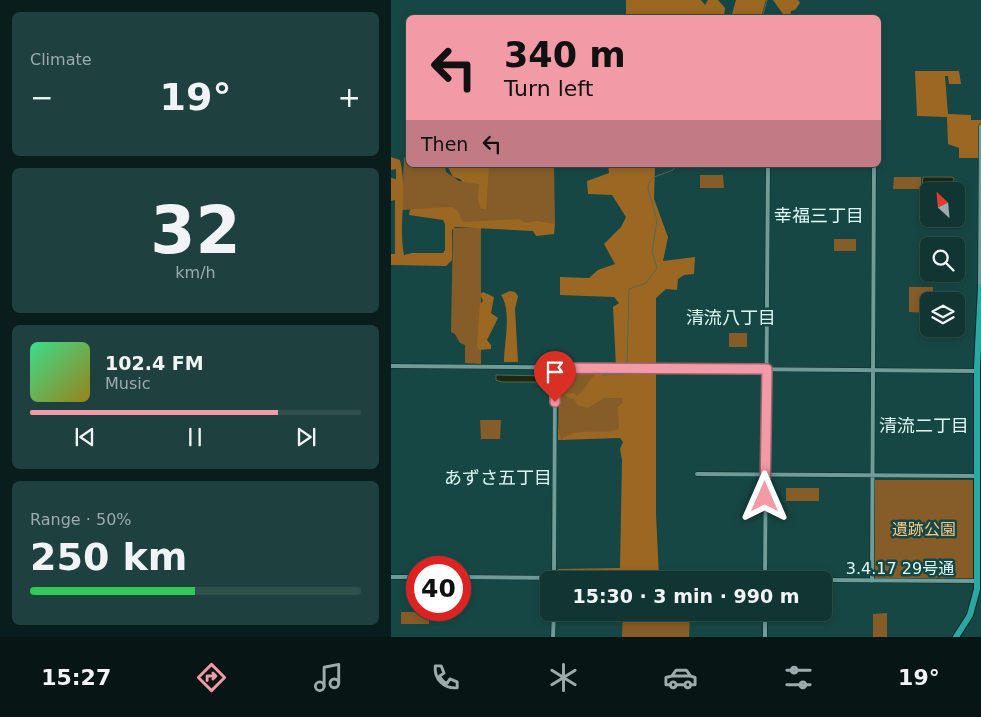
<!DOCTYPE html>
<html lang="en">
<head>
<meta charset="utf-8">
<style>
	:root { --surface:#113533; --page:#1e403f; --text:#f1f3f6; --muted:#9cabac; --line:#30504e; --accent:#f39aa7 }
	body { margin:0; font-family:"DejaVu Sans","Noto Sans JP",sans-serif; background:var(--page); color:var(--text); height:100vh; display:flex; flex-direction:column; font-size:19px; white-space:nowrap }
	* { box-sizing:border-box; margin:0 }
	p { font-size:16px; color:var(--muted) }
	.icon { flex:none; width:28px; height:28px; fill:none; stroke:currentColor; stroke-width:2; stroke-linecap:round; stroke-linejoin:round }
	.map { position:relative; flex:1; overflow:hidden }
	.panel { display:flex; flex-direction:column; gap:12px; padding:12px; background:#091d1c; width:391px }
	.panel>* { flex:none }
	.top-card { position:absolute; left:15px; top:15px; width:475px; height:152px; border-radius:8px; box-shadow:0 2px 8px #0003,0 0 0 1px var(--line); background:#f39aa7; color:#111; overflow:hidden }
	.needle { width:32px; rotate:334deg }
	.controls { position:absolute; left:529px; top:182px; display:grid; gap:10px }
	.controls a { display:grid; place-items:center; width:45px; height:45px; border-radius:8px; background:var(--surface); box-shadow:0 2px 8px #0003,0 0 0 1px var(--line); font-size:25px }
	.speed { position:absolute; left:15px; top:556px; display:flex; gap:10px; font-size:25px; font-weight:700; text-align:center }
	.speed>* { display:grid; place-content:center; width:65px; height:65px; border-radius:50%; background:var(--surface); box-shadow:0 2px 8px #0003,0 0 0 1px var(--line); line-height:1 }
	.speed .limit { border:8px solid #d22; background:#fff; color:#111 }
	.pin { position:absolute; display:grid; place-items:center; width:42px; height:42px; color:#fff; margin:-51px -21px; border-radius:50% 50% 50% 0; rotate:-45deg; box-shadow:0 0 5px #0007 }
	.pin .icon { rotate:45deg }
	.me { position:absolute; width:55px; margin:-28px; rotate:0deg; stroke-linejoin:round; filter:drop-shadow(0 0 4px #0008) }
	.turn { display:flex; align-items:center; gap:18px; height:105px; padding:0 15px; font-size:22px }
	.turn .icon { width:65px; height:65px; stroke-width:2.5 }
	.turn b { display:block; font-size:35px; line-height:42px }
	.then { display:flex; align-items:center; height:48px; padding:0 15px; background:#0003; gap:10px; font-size:19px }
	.big { font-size:38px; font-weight:700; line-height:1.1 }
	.panel .widget { flex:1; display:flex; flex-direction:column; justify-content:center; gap:8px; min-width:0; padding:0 18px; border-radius:8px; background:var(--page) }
	.panel .dial { align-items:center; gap:0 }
	.dial b { font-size:65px; line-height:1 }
	.song { display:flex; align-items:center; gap:15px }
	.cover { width:60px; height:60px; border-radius:8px; background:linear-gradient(135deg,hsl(150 70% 55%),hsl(50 70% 35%)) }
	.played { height:5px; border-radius:2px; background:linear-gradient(90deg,var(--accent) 75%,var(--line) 75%) }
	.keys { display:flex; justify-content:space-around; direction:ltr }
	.heat { display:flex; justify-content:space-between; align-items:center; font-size:28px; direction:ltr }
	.charge { height:8px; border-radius:4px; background:linear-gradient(90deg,#34c759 50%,var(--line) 0) }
	.trip { position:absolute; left:149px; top:571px; width:292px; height:50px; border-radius:8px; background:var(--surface); box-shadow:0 2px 8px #0003,0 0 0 1px var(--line); font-weight:700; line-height:50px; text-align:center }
	.tabs { display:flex; height:80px; justify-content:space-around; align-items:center; background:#071514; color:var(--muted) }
	.tabs .icon { width:35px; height:35px }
	.tabs .selected { color:var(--accent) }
	.tabs b { font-size:22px; color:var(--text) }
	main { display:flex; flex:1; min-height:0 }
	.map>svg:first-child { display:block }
</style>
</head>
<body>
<main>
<section class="panel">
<div class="widget"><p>Climate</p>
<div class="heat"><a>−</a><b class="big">19°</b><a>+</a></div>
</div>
<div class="widget dial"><b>32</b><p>km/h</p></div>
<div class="widget">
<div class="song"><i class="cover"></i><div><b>102.4 FM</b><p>Music</p></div></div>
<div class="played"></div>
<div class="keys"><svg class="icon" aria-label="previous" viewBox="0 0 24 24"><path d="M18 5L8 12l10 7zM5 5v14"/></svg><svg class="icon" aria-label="pause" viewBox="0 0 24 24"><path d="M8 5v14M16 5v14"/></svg><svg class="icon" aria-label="next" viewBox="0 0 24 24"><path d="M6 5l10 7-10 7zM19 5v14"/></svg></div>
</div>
<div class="widget"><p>Range · 50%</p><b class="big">250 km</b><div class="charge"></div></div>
</section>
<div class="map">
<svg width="590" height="637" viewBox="0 0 590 637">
	<rect width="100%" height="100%" fill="#174744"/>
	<path fill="#865d28" d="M13,157L17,158L18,165H54L55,172L68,181L88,183L90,209L94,210L97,165H163L164,224L72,223L60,208L11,210Z
		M309,175H332L333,188H309Z
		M503,177H530V189H502Z
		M62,228H90V364L74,363V345L69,343L64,334L60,332Z
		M443,239H465V251H443Z
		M518,287H542V301H538L537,313L518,312Z
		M338,333H356V347H338Z
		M237,371L231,435L167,440L168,375L170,372Z
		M89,420H110L109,439H90Z
		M484,480H583V579L483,578Z
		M395,488H428V501H395Z
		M10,612H36L38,614V624H10Z
		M232,613H299L298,637H231Z
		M496,613V637H482V614Z"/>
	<path fill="#9b6824" d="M235,0H310L314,5L317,0H327L334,8L333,17H235Z
		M345,0H375L370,17H335L341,14Z
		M382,0H407L409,3L404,10L400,11L399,17H394Z
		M524,71H568L570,84H558L557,76H554L557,114L580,115V120H590V158H568V148L557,144L556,117L526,116Z
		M0,157L9,160C17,192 7,223 13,255L21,253H52L54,250V224L52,220L18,215L19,210L21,209L61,207L67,211L71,221L74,222L129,219L134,223L146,221L164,224L163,234L145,236L142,231L64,227L61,230V260L55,266L0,265V254H4V200L0,201V178L5,179V169L0,170Z
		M56,165H98L95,210L90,209L87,200L88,184L72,182L69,179L62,177Z
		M217,165H264L263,199L277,237L272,261L304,257L303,274L293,275L287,279L286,290L275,289L265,298V515L268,576L167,575V569L229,568L231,460L229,449L232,442L229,438L167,440V428L170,440C185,426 209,436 228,429L227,407L232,402L231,398H213L197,408L187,405L183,399L176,397L175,394L183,393L186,396C194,390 197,380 206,373L237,372V366H225L222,307L228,303L223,297L169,295V277L198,278L207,270L224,264L213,244L230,227L235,217L221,195L197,194L196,181L218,173Z
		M119,291L124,292L127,296L124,309L127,362H113C113,343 121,311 110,295Z
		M92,292L103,297L100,313L107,318L96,340L100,345V349L88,350L86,346L89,304L92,301L89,294Z"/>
	<path fill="#1c290c" stroke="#566752" d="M532,177H560L563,178L562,185L531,186Z
		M105,375L158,376V382H111L105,380Z"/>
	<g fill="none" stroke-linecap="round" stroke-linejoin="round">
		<path stroke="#566752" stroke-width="1" d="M371,18L376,0
			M236,366L238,289L255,283L266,268L261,252L266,220L257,189L258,183L263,177L282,170L284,165
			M211,375L233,374L235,370"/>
		<defs>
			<path id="minor" d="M589,287L590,126
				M0,366L586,371
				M306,474L587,476
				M0,577H26
				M69,577L410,580
				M163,580L164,368
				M374,580L377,165
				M432,580L586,581
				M481,581L483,165
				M162,637L163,612
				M374,637V612"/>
			<path id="highway" d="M565,637L579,615L586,589V367L590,287"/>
		</defs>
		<use href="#minor" stroke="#062b29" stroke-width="5"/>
		<use href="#highway" stroke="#062b29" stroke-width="8"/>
		<use href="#minor" stroke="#6d9c99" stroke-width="4"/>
		<use href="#highway" stroke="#2ba8a2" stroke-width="6"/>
	</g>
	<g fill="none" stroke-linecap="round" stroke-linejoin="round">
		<defs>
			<path id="route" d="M164,402V368L376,369L374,497"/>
		</defs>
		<use href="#route" stroke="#9e646d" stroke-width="12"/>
		<use href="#route" stroke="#f39aa7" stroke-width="9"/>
	</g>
	<g text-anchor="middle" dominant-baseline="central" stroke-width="5" stroke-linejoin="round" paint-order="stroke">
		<g font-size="16" fill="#fbc88b" stroke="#174744">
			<text x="533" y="529">遺跡公園</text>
		</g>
		<g font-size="16" fill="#def7f4" stroke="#174744">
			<text x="509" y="568">3.4.17 29号通</text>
		</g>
		<g font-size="18" fill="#def7f4" stroke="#174744">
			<text x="428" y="215">幸福三丁目</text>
			<text x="340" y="317">清流八丁目</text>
			<text x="533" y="425">清流二丁目</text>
			<text x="107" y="477">あずさ五丁目</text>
		</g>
	</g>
</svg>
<div class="controls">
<a><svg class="needle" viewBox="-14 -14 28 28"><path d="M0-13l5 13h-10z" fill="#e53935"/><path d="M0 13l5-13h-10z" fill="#9cabac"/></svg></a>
<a><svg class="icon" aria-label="search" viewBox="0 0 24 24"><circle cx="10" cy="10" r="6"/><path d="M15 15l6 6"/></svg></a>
<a><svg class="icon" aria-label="layers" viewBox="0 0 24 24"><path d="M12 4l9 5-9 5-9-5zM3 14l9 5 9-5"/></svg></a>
</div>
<div class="speed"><div class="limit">40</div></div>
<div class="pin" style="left:164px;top:402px;background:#d93025"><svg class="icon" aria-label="arrive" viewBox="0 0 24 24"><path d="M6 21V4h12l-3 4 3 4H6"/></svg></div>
<svg class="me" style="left:374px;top:497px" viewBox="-20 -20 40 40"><path d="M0-17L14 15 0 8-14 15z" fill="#f39aa7" stroke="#fff" stroke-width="4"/></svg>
<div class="trip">15:30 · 3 min · 990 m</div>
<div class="top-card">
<div class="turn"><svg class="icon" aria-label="left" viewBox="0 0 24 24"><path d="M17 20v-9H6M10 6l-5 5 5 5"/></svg><div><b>340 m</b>Turn left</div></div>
<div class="then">Then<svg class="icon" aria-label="left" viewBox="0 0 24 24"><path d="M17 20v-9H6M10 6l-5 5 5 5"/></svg></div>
</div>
</div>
</main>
<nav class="tabs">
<b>15:27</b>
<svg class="icon selected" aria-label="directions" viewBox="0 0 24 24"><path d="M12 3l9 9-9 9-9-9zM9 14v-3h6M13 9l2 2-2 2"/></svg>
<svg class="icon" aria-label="music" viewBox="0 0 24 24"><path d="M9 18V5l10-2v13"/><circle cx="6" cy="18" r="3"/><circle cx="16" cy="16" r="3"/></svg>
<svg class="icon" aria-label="phone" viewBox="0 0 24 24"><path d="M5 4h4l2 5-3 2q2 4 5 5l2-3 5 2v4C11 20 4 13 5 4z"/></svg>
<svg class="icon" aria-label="climate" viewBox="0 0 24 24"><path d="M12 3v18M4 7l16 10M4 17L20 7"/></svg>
<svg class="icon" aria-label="car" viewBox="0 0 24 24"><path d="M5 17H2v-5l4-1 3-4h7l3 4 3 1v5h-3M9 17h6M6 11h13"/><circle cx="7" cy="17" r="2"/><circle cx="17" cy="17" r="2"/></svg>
<svg class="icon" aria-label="filters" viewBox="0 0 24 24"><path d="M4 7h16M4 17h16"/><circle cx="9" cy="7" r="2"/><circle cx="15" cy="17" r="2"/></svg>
<b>19°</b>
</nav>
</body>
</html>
